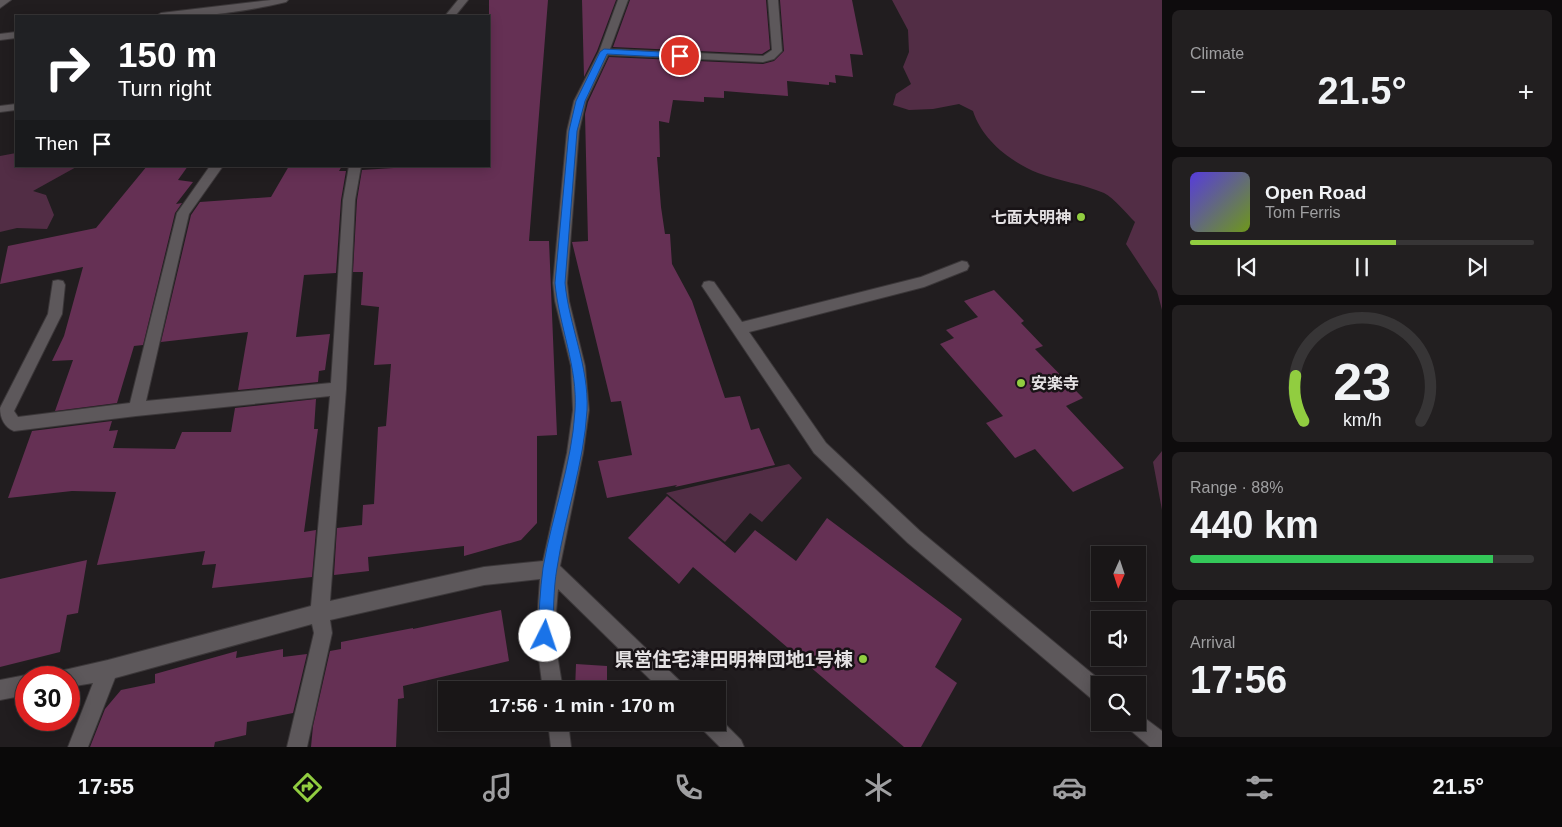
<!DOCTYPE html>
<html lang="en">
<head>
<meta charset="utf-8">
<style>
	:root { --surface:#191617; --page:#221f20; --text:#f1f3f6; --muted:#9f9fa1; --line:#373536; --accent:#91cd40 }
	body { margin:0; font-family:Helvetica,"Noto Sans JP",sans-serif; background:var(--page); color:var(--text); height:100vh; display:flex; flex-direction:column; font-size:19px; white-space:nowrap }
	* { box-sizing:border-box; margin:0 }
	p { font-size:16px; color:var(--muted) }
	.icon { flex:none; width:28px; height:28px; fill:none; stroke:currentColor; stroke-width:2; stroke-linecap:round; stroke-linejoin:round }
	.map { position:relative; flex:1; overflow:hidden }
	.sheet { display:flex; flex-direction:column; gap:10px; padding:10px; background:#0e0c0d; width:400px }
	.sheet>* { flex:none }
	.banner { position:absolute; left:15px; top:15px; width:475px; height:152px; border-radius:0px; box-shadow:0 2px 12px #0003,0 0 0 1px var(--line); background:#202124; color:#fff; overflow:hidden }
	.needle { width:32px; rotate:183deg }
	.controls { position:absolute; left:1091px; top:546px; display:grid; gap:10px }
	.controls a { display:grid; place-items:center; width:55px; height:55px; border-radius:0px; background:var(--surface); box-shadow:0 2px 12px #0003,0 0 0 1px var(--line); font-size:25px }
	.speed { position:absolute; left:15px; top:666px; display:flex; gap:10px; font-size:25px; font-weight:700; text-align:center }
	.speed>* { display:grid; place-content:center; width:65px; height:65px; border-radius:50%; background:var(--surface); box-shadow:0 2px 12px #0003,0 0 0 1px var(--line); line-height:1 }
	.speed .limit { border:8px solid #d22; background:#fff; color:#111 }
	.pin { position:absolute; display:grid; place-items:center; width:42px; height:42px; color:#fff; margin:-21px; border:2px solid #fff; border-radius:50%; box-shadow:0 1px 5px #0007 }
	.me { position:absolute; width:55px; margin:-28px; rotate:4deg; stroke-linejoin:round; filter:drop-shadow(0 0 4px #0008) }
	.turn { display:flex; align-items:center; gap:18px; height:105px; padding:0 20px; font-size:22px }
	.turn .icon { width:65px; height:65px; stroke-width:2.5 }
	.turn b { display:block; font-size:35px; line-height:42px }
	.then { display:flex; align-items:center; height:48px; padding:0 20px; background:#0003; gap:10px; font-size:19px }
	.big { font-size:38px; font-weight:800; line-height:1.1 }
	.sheet .card { flex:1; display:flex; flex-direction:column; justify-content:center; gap:8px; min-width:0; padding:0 18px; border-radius:8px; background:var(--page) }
	.sheet .dial { align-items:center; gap:0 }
	.dial svg { height:130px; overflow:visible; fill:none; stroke:var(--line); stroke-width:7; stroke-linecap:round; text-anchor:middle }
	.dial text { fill:var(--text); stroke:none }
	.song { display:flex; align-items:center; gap:15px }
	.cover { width:60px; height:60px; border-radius:8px; background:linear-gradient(135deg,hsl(250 70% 55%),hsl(80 70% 35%)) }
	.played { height:5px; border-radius:2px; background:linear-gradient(90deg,var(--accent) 60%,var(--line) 60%) }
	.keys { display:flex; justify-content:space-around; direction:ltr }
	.heat { display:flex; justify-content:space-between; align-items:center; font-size:28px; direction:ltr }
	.charge { height:8px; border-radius:4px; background:linear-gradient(90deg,#34c759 88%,var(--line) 0) }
	.trip { position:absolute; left:438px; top:681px; width:288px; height:50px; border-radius:0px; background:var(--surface); box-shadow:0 2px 12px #0003,0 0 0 1px var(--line); font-weight:800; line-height:50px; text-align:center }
	.tab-bar { display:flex; height:80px; justify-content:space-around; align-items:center; background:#0a0909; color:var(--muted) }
	.tab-bar .icon { width:35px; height:35px }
	.tab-bar .selected { color:var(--accent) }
	.tab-bar b { font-size:22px; color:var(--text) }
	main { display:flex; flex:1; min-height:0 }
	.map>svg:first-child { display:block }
</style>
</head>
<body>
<main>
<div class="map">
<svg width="1162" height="747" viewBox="0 0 1162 747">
	<rect width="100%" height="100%" fill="#211d1f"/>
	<path fill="#522d45" d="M892,0H1162V310L1157,291L1126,244L1135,222C1126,213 1115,199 1104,193C1083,184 1059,181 1038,173C1011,162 982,140 973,111L959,104L933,109L909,110L893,105L896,94L911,84L903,67L909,52L908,30Z
		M16,153V166H78L33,191L46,195L54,215L47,229L17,228L0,232V156Z
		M1162,451V510L1153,462Z
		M789,464L802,478L762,522L750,513L725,542L666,493Z"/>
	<path fill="#653054" d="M489,0H548L529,241H549L557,435L537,436V523L521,540L464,556V546L368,557L369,571L334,575L337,528L362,525L363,505L374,504L378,427L386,426L391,364L374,365L379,307L361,305L363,272H353L357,200L362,170L425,166H489Z
		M582,0H616L597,51L584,77Z
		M630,0H766L770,49L762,54L613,47Z
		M780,0H852L863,55L850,54L853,77L835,75L836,83L829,82V85L787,81L788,96L724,91V98L704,97V102L673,100L669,123L659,121L660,157H657L661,207L665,234H670L672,264L692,301L725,398L740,396L751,430L759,428L775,465L675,487L677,485L607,498L598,461L632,455L621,401L611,402L572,242L588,241L585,114L588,102L609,57L763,64L774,61L784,51Z
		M147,166H188L178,180L193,182L176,204L182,203L175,213L143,345L134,346L117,403L55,411L73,360L52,361L64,336L83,267L0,284L8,246L96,228Z
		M289,166H342L339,171H346L341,200L336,273L304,275L296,337L330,334L325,370L319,371L318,382L238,390L248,332L161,342L191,215L200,202L271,197Z
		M994,290L1024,321L1021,323L1043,346L1035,349L1083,398L1066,406L1124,468L1073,492L1035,449L1015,458L986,423L1003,416L940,344L954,338L946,330L978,317L964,301Z
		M316,399L314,429H318L304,532L316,530L312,577L212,588L216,564L202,565L205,551L97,565L116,492L72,491L8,498L32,431L112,421L109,431L118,430L113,448L175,449L182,432H231L235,408Z
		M667,496L735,553L755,530L796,561L827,518L962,619L935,667L957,683L921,747H904L693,567L679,584L628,538Z
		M87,560L78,613L67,615L60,652L0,667V579Z
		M501,610L509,661L403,686L404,698L398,699L396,747H311L313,726L330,651L341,649V642L413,628V629Z
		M283,649V657L307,654L293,713L247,722L246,735L215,742L214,747H90L105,709L121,690L155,683V674L237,651L236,658Z
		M576,664L607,666V690H575Z"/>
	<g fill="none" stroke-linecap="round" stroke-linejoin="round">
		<defs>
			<path id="service" d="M962,261L967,262L969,266L967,270L924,287L749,332L826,443L920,531L1106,685H1100V703L1093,700L908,543L814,453L702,286L704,282L709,281L714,282L742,322L921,277Z
				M1138,713L1162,731V747H1150L1129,729L1126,722H1138Z"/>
			<path id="minor" d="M0,0H11L0,8Z
				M271,0H288L286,2C249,11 195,19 156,16L161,13Z
				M458,0H468L455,16H445Z
				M618,0H628L610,49L763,56L772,50L768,0H778L782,51L774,59L763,62L608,55L586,101L579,131L567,283L569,301L585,366L589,410L583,453L560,566L682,683L685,690H661L558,589L554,636L563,690H543L536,636L540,579L484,585L330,620L332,633L307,747H287L314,633L312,624L115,678L88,747H68L93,683L69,687V678H57L60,671L108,660L311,606L330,396L136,416L14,431C5,428 0,418 0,408L48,314L53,281L58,280L63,281L65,285L62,314L14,411L18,417L130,403L177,213L210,166H223L189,214L146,401L331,383L343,200L349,166H361L355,200L346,389L330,601L484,567L543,561L567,453L573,410L571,366L555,301L553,283L567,131L574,101L599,52Z
				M16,32V38L0,40V34Z
				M16,104V110L0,112V106Z
				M26,675L32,678H26V695L0,700V680Z
				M716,715L741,740L744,747H720L702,729L699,722H716Z
				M548,722H568L571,747H551Z"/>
		</defs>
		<use href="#service" stroke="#3b3739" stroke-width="2"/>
		<use href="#minor" stroke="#3b3739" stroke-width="2"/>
		<use href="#service" fill="#5d585b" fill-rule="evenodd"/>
		<use href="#minor" fill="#5d585b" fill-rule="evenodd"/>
	</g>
	<path fill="#1a73e8" stroke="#114b97" d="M604,49L680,53L684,56L680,58L607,54L585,101L577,131L565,283C569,326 589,366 587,410C584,464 565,515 557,568C553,590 554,614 552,636L550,642L545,644L540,642L538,636C539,614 540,590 543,568C552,515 572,464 575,411C578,367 559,326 555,283L569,131L576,101L600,52Z"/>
	<g fill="#91cd40" stroke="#181316" stroke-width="2">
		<circle cx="1081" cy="217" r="5"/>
		<circle cx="1021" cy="383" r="5"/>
		<circle cx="863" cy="659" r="5"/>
	</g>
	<g text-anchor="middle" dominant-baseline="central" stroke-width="5" stroke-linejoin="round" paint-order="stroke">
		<g font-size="16" font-weight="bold" fill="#e5e2e4" stroke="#181316" text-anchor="end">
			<text x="1071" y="217">七面大明神</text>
			<text x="1031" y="383" text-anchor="start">安楽寺</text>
		</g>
		<g font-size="19" font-weight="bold" fill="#e5e2e4" stroke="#181316" text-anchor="end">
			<text x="853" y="659">県営住宅津田明神団地1号棟</text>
		</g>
	</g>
</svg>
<div class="controls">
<a><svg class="needle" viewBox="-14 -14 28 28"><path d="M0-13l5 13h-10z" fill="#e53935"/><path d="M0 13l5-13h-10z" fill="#9f9fa1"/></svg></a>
<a><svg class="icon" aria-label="sound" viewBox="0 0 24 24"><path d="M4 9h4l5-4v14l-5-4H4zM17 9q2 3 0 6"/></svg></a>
<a><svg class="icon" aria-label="search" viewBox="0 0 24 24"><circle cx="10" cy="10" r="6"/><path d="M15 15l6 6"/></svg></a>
</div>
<div class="speed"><div class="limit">30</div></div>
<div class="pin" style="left:680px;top:56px;background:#d93025"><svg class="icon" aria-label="arrive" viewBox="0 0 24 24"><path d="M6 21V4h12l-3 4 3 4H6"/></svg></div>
<svg class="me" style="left:545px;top:636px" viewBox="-20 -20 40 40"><circle r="19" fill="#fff"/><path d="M0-13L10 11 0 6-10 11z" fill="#1a73e8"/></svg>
<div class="trip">17:56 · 1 min · 170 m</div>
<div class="banner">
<div class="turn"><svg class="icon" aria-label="right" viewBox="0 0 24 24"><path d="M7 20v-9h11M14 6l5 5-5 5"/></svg><div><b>150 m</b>Turn right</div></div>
<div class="then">Then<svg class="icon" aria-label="arrive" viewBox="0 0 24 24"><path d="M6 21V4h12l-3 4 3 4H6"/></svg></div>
</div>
</div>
<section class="sheet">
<div class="card"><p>Climate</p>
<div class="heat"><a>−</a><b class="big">21.5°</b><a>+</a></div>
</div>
<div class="card">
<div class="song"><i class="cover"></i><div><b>Open Road</b><p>Tom Ferris</p></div></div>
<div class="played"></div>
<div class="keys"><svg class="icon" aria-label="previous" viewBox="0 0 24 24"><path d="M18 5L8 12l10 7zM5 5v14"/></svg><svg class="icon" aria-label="pause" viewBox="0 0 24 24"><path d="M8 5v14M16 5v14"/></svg><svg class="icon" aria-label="next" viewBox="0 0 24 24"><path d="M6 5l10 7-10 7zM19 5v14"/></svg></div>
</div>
<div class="card dial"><svg viewBox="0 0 100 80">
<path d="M14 69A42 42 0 1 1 86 69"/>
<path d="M14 69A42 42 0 0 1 9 41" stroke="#91cd40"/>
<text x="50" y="56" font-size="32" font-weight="700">23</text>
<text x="50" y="72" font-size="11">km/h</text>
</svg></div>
<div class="card"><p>Range · 88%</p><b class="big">440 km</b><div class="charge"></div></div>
<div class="card"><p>Arrival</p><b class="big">17:56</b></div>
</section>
</main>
<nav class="tab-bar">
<b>17:55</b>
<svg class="icon selected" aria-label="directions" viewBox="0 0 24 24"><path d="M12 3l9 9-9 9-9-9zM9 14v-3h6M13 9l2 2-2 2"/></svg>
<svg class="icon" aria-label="music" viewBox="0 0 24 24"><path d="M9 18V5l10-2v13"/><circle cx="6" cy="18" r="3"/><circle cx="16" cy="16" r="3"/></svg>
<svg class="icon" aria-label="phone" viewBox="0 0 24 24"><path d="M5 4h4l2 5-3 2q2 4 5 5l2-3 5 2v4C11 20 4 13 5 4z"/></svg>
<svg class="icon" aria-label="climate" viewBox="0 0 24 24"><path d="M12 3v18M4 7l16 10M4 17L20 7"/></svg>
<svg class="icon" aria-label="car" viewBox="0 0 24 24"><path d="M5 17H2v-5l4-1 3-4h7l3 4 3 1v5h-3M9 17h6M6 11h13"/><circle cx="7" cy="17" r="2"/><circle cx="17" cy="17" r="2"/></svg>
<svg class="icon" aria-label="filters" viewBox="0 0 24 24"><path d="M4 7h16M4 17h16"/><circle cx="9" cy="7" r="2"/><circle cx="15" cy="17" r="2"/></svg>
<b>21.5°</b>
</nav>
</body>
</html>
